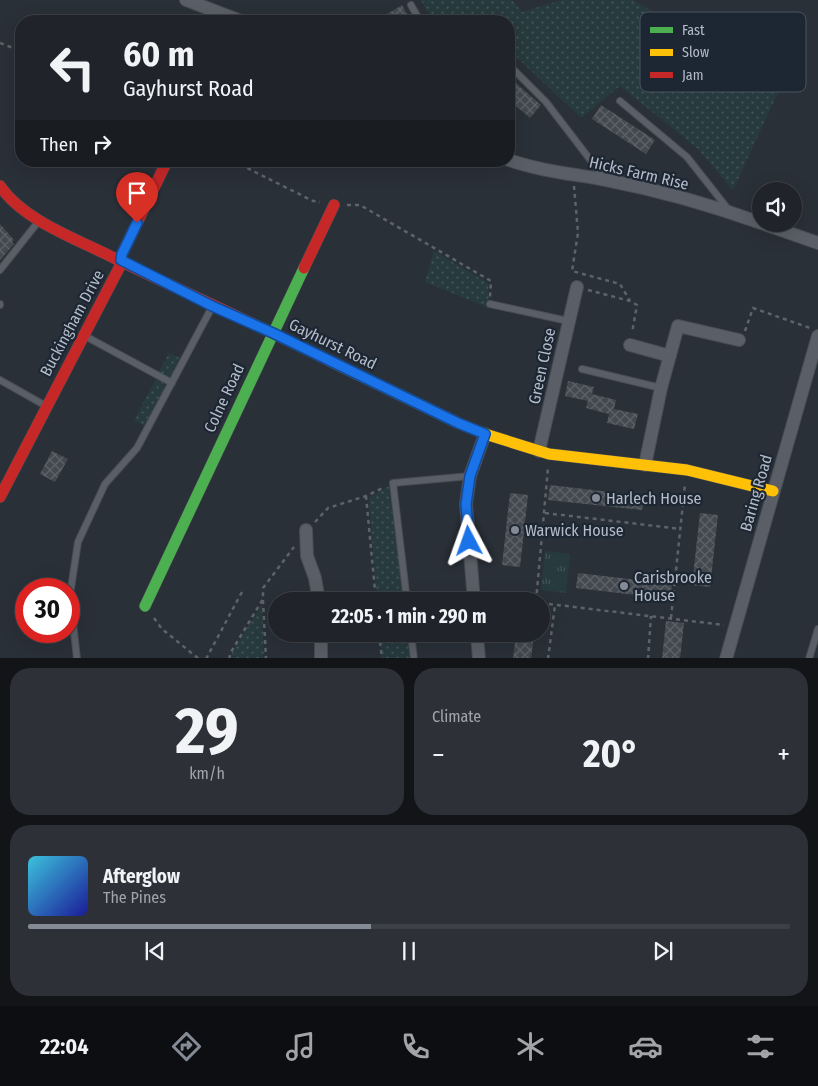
<!DOCTYPE html>
<html lang="en">
<head>
<meta charset="utf-8">
<style>
	:root { --surface:#20242a; --page:#2d3036; --text:#f1f3f6; --muted:#a2a4a8; --line:#3d4147; --accent:#848b96 }
	body { margin:0; font-family:"Fira Sans Condensed",sans-serif; background:var(--page); color:var(--text); height:100vh; display:flex; flex-direction:column; font-size:19px; white-space:nowrap }
	* { box-sizing:border-box; margin:0 }
	p { font-size:16px; color:var(--muted) }
	.icon { flex:none; width:28px; height:28px; fill:none; stroke:currentColor; stroke-width:2; stroke-linecap:round; stroke-linejoin:round }
	.map { position:relative; height:658px; overflow:hidden }
	.drawer { display:flex; flex-direction:column; gap:10px; padding:10px; background:#121417; flex:1 }
	.drawer>* { flex:none }
	.banner { position:absolute; left:15px; top:15px; width:500px; height:152px; border-radius:20px; box-shadow:0 5px 20px #0002,0 0 0 1px var(--line); background:#20242a; color:var(--text); overflow:hidden }
	.tools { position:absolute; left:752px; top:182px; display:grid; gap:10px }
	.tools a { display:grid; place-items:center; width:50px; height:50px; border-radius:50%; background:var(--surface); box-shadow:0 5px 20px #0002,0 0 0 1px var(--line); font-size:25px }
	.speed { position:absolute; left:15px; top:578px; display:flex; gap:10px; font-size:25px; font-weight:700; text-align:center }
	.speed>* { display:grid; place-content:center; width:65px; height:65px; border-radius:50%; background:var(--surface); box-shadow:0 5px 20px #0002,0 0 0 1px var(--line); line-height:1 }
	.speed .limit { border:8px solid #d22; background:#fff; color:#111 }
	.pin { position:absolute; display:grid; place-items:center; width:42px; height:42px; color:#fff; margin:-51px -21px; border-radius:50% 50% 50% 0; rotate:-45deg; box-shadow:0 0 5px #0007 }
	.pin .icon { rotate:45deg }
	.me { position:absolute; width:55px; margin:-28px; rotate:356deg; stroke-linejoin:round; filter:drop-shadow(0 0 4px #0008) }
	.turn { display:flex; align-items:center; gap:18px; height:105px; padding:0 25px; font-size:22px }
	.turn .icon { width:65px; height:65px; stroke-width:2.5 }
	.turn b { display:block; font-size:35px; line-height:42px }
	.then { display:flex; align-items:center; height:48px; padding:0 25px; background:#0003; gap:10px; font-size:19px }
	.big { font-size:38px; font-weight:700; line-height:1.1 }
	.drawer .widget { flex:1; display:flex; flex-direction:column; justify-content:center; gap:8px; min-width:0; padding:0 18px; border-radius:20px; background:var(--page) }
	.drawer .dial { align-items:center; gap:0 }
	.dial b { font-size:65px; line-height:1 }
	.song { display:flex; align-items:center; gap:15px }
	.cover { width:60px; height:60px; border-radius:8px; background:linear-gradient(135deg,hsl(190 70% 55%),hsl(240 70% 35%)) }
	.played { height:5px; border-radius:2px; background:linear-gradient(90deg,var(--accent) 45%,var(--line) 45%) }
	.keys { display:flex; justify-content:space-around; direction:ltr }
	.heat { display:flex; justify-content:space-between; align-items:center; font-size:28px; direction:ltr }
	.drawer .tiles { flex:1; display:grid; gap:10px; grid-template-columns:1fr 1fr }
	.widget:last-child { grid-column:span 2 }
	.trip { position:absolute; left:268px; top:592px; width:282px; height:50px; border-radius:25px; background:var(--surface); box-shadow:0 5px 20px #0002,0 0 0 1px var(--line); font-weight:700; line-height:50px; text-align:center }
	.menu { display:flex; height:80px; justify-content:space-around; align-items:center; background:#0d0e11; color:var(--muted) }
	.menu .icon { width:35px; height:35px }
	.menu .current { color:var(--accent) }
	.menu b { font-size:22px; color:var(--text) }
	.map>svg:first-child { display:block }
</style>
</head>
<body>
<div class="map">
<svg width="818" height="659" viewBox="0 0 818 659">
	<defs>
		<pattern id="grass-dots" width="8" height="8" patternUnits="userSpaceOnUse" patternTransform="scale(1.25)"><rect width="8" height="8" fill="#273a3e"/><path d="M2 2h.1M6 6h.1" fill="none" stroke="#445559" stroke-width="1.8" stroke-linecap="round"/></pattern>
		<pattern id="park-tufts" width="24" height="20" patternUnits="userSpaceOnUse" patternTransform="scale(1.25)"><rect width="24" height="20" fill="#273a3e"/><path d="M3 7l-1-3M5 7V3M7 7l1-3M15 17l-1-3M17 17v-4M19 17l1-3" fill="none" stroke="#445559"/></pattern>
		<pattern id="building-cross-hatch" width="8" height="8" patternUnits="userSpaceOnUse" patternTransform="scale(1.25)"><rect width="8" height="8" fill="#444950"/><path d="M0 0l8 8M0 8l8-8" fill="none" stroke="#5d6168"/></pattern>
	</defs>
	<rect width="100%" height="100%" fill="#2a3038"/>
	<path fill="url(#grass-dots)" d="M421,0H512L522,12L562,0H633L781,86L733,190L698,149L620,86L581,118L509,50V21H433Z
		M434,251L488,283L489,308L425,282Z
		M169,353L180,358L169,378L158,373Z
		M156,379L163,383L165,387L144,426L134,420Z
		M389,486L404,601H377L369,498Z
		M262,604L264,658H231L232,653Z
		M380,634H408L411,658H381Z"/>
	<path fill="url(#park-tufts)" d="M545,551L570,554L566,593L541,590Z"/>
	<path fill="url(#building-cross-hatch)" d="M402,5L411,21H391L387,14Z
		M509,77L541,105L530,118L509,100Z
		M601,105L655,140L646,154L592,119Z
		M0,224L14,240L12,242L14,244L0,260Z
		M568,381L594,387L592,394L616,400L614,409L638,414L634,429L607,423L609,414L586,408L588,401L565,396Z
		M52,451L68,459L55,482L40,474Z
		M550,485L644,496L642,510L548,500Z
		M510,493L528,495L520,567L502,565Z
		M700,513L718,515L710,587L692,585Z
		M578,573L672,584L670,599L576,588Z
		M666,621L684,623L680,659H662Z
		M516,634H534L531,659H513Z"/>
	<g fill="none" stroke-linecap="round" stroke-linejoin="round">
		<defs>
			<path id="lane" d="M411,5L420,21
				M509,65L546,102L605,179
				M620,101L687,157L728,209
				M0,270L38,222
				M0,304V305
				M490,304L568,321
				M85,336L172,383
				M582,369L661,388
				M0,380L46,406
				M407,601L393,483L470,476
				M411,634L414,659
				M77,659L70,595L78,542L105,484L137,448L212,307
				M809,659L818,629"/>
			<path id="street" d="M186,0L241,21
				M509,160C540,171 574,174 606,180C658,190 711,205 761,223
				M764,224L818,243
				M630,345L670,356
				M539,451L577,287
				M645,465L661,388L678,326L739,340
				M306,530L307,556L315,578L319,601
				M474,601L466,504L470,476L485,434
				M321,634V659
				M477,634L479,659
				M726,659L818,336"/>
			<path id="fast" d="M145,606L304,268"/>
			<path id="slow" d="M330,361L458,423L485,434L549,454L687,470L773,491"/>
			<path id="jam" d="M0,186C24,221 77,239 114,258C186,293 259,326 330,361
				M304,268L334,205
				M0,497L120,266L122,254L167,161"/>
		</defs>
		<use href="#lane" stroke="#484c53" stroke-width="8"/>
		<use href="#street" stroke="#484c53" stroke-width="14"/>
		<use href="#fast" stroke="#484c53" stroke-width="12"/>
		<use href="#slow" stroke="#484c53" stroke-width="12"/>
		<use href="#jam" stroke="#484c53" stroke-width="12"/>
		<path stroke="#5d636a" stroke-width="2.5" stroke-dasharray="4 4" stroke-linecap="butt" d="M0,43L21,51
			M233,161L313,201L320,202
			M574,186L578,233L572,271L620,284L630,301
			M347,205H360L491,281L490,297
			M588,290L630,301L637,305L632,333
			M745,331L753,308L810,328
			M366,496L376,601
			M545,513L681,529
			M315,522L328,508L366,496L385,487
			M485,597L523,601
			M263,600L266,659
			M536,601L548,468
			M541,603L724,625
			M154,618L162,629L199,659
			M671,618L685,484
			M379,634L382,659
			M206,659L243,590
			M229,659L231,652L263,599V588L294,547
			M548,659L555,605
			M648,659L651,616"/>
		<use href="#lane" stroke="#5a5e66" stroke-width="6"/>
		<use href="#street" stroke="#5a5e66" stroke-width="12"/>
		<use href="#fast" stroke="#4caf50" stroke-width="11"/>
		<use href="#slow" stroke="#ffc107" stroke-width="11"/>
		<use href="#jam" stroke="#c62828" stroke-width="11"/>
	</g>
	<g fill="none" stroke-linecap="round" stroke-linejoin="round">
		<defs>
			<path id="route" d="M137,223L122,254L121,260L212,306L273,333L458,423L485,434L470,476L466,504L469,541"/>
		</defs>
		<use href="#route" stroke="#114b97" stroke-width="12"/>
		<use href="#route" stroke="#1a73e8" stroke-width="9"/>
	</g>
	<g fill="#848b96" stroke="#1d2633" stroke-width="2">
		<circle cx="596" cy="498" r="5"/>
		<circle cx="515" cy="530" r="5"/>
		<circle cx="624" cy="586" r="5"/>
	</g>
	<g text-anchor="middle" dominant-baseline="central" stroke-width="4.5" stroke-linejoin="round" paint-order="stroke">
		<g font-size="16" fill="#b4bcc9" stroke="#1d2633">
			<text transform="translate(639 173) rotate(13)">Hicks Farm Rise</text>
			<text transform="translate(72 323) rotate(-62)">Buckingham Drive</text>
			<text transform="translate(333 344) rotate(26)">Gayhurst Road</text>
			<text transform="translate(542 366) rotate(-78)">Green Close</text>
			<text transform="translate(224 398) rotate(-65)">Colne Road</text>
			<text transform="translate(756 493) rotate(-74)">Baring Road</text>
		</g>
		<g font-size="16" fill="#b4bcc9" stroke="#1d2633" text-anchor="start">
			<text x="606" y="498">Harlech House</text>
			<text x="525" y="530">Warwick House</text>
			<text x="634" y="577">Carisbrooke<tspan x="634" dy="18">House</tspan></text>
		</g>
	</g>
	<rect x="640" y="12" width="166" height="80" rx="8" fill="#1d2633" stroke="#4a5360" stroke-width="1"/>
	<rect x="650" y="27" width="23" height="6" fill="#4caf50"/>
	<rect x="650" y="49" width="23" height="7" fill="#ffc107"/>
	<rect x="650" y="72" width="23" height="6" fill="#c62828"/>
	<g font-size="14" fill="#b4bcc9">
		<text x="682" y="35">Fast</text>
		<text x="682" y="57">Slow</text>
		<text x="682" y="80">Jam</text>
	</g>
</svg>
<div class="tools">
<a><svg class="icon" aria-label="sound" viewBox="0 0 24 24"><path d="M4 9h4l5-4v14l-5-4H4zM17 9q2 3 0 6"/></svg></a>
</div>
<div class="speed"><div class="limit">30</div></div>
<div class="pin" style="left:137px;top:223px;background:#d93025"><svg class="icon" aria-label="arrive" viewBox="0 0 24 24"><path d="M6 21V4h12l-3 4 3 4H6"/></svg></div>
<svg class="me" style="left:469px;top:541px" viewBox="-20 -20 40 40"><path d="M0-17L14 15 0 8-14 15z" fill="#1a73e8" stroke="#fff" stroke-width="4"/></svg>
<div class="trip">22:05 · 1 min · 290 m</div>
<div class="banner">
<div class="turn"><svg class="icon" aria-label="left" viewBox="0 0 24 24"><path d="M17 20v-9H6M10 6l-5 5 5 5"/></svg><div><b>60 m</b>Gayhurst Road</div></div>
<div class="then">Then<svg class="icon" aria-label="right" viewBox="0 0 24 24"><path d="M7 20v-9h11M14 6l5 5-5 5"/></svg></div>
</div>
</div>
<section class="drawer">
<div class="tiles">
<div class="widget dial"><b>29</b><p>km/h</p></div>
<div class="widget"><p>Climate</p>
<div class="heat"><a>−</a><b class="big">20°</b><a>+</a></div>
</div>
<div class="widget">
<div class="song"><i class="cover"></i><div><b>Afterglow</b><p>The Pines</p></div></div>
<div class="played"></div>
<div class="keys"><svg class="icon" aria-label="previous" viewBox="0 0 24 24"><path d="M18 5L8 12l10 7zM5 5v14"/></svg><svg class="icon" aria-label="pause" viewBox="0 0 24 24"><path d="M8 5v14M16 5v14"/></svg><svg class="icon" aria-label="next" viewBox="0 0 24 24"><path d="M6 5l10 7-10 7zM19 5v14"/></svg></div>
</div>
</div>
</section>
<nav class="menu">
<b>22:04</b>
<svg class="icon current" aria-label="directions" viewBox="0 0 24 24"><path d="M12 3l9 9-9 9-9-9zM9 14v-3h6M13 9l2 2-2 2"/></svg>
<svg class="icon" aria-label="music" viewBox="0 0 24 24"><path d="M9 18V5l10-2v13"/><circle cx="6" cy="18" r="3"/><circle cx="16" cy="16" r="3"/></svg>
<svg class="icon" aria-label="phone" viewBox="0 0 24 24"><path d="M5 4h4l2 5-3 2q2 4 5 5l2-3 5 2v4C11 20 4 13 5 4z"/></svg>
<svg class="icon" aria-label="climate" viewBox="0 0 24 24"><path d="M12 3v18M4 7l16 10M4 17L20 7"/></svg>
<svg class="icon" aria-label="car" viewBox="0 0 24 24"><path d="M5 17H2v-5l4-1 3-4h7l3 4 3 1v5h-3M9 17h6M6 11h13"/><circle cx="7" cy="17" r="2"/><circle cx="17" cy="17" r="2"/></svg>
<svg class="icon" aria-label="filters" viewBox="0 0 24 24"><path d="M4 7h16M4 17h16"/><circle cx="9" cy="7" r="2"/><circle cx="15" cy="17" r="2"/></svg>
</nav>
</body>
</html>
